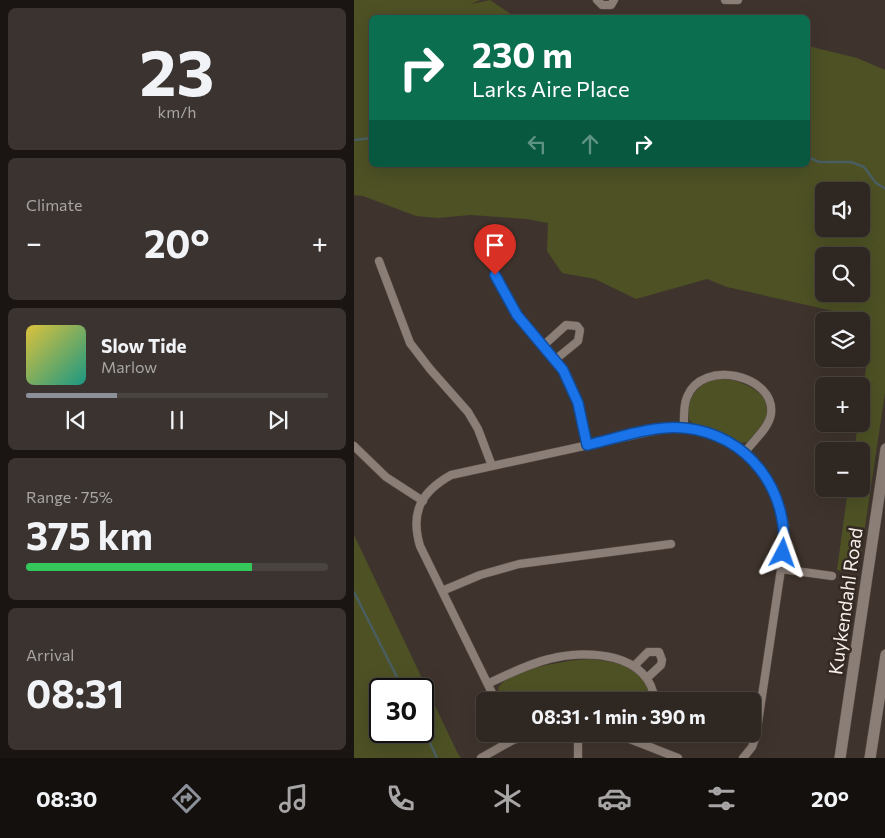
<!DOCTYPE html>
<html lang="en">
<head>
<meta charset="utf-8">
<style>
	:root { --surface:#2f2722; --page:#3b332f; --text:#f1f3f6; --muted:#a7a5a5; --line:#4a4440; --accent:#8c9099 }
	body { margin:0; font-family:Commissioner,sans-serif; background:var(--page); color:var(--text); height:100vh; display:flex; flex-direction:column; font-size:19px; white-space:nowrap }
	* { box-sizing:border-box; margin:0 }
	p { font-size:16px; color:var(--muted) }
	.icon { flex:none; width:28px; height:28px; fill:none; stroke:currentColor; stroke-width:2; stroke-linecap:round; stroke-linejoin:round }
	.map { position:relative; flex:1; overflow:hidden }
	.details { display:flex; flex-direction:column; gap:8px; padding:8px; background:#1a1513; width:354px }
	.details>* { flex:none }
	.hud { position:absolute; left:15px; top:15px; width:441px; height:152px; border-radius:8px; box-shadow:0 5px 20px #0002,0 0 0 1px var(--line); background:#0b6e4f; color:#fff; overflow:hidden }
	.fabs { position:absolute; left:461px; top:182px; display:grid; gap:10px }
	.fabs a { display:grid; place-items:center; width:55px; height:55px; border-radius:8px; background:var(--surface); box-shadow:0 5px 20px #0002,0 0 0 1px var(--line); font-size:25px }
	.speed { position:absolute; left:15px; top:678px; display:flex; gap:10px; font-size:25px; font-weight:700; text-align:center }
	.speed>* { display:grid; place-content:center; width:65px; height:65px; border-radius:50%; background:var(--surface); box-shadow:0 5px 20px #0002,0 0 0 1px var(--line); line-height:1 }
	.speed .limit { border:2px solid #111; border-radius:8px; background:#fff; color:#111 }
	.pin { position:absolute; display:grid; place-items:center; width:42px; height:42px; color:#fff; margin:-51px -21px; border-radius:50% 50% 50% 0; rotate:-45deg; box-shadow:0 0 5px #0007 }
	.pin .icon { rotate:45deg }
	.me { position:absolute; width:55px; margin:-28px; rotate:4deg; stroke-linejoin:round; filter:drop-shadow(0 0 4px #0008) }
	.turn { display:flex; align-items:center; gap:18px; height:105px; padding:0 20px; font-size:22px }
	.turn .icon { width:65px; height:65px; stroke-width:2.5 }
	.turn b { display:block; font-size:35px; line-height:42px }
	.lanes { display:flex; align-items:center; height:48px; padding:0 20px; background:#0003; justify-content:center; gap:25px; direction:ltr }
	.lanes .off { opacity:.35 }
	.big { font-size:38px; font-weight:700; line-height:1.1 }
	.details .tile { flex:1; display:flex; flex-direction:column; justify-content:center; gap:8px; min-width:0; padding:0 18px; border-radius:8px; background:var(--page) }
	.details .dial { align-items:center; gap:0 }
	.dial b { font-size:65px; line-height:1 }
	.song { display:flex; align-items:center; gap:15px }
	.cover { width:60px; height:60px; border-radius:8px; background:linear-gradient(135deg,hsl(50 70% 55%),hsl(170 70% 35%)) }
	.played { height:5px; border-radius:2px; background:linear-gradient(90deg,var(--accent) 30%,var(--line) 30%) }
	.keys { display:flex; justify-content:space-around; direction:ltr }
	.heat { display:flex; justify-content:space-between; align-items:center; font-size:28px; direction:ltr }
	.charge { height:8px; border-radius:4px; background:linear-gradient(90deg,#34c759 75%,var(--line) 0) }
	.trip { position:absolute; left:122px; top:692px; width:285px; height:50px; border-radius:8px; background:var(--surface); box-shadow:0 5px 20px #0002,0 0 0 1px var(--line); font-weight:700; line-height:50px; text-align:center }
	.tabs { display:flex; height:80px; justify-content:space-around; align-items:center; background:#13100e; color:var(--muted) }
	.tabs .icon { width:35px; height:35px }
	.tabs .selected { color:var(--accent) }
	.tabs b { font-size:22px; color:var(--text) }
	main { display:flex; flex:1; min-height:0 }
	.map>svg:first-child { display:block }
</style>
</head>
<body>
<main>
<section class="details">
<div class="tile dial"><b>23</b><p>km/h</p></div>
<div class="tile"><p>Climate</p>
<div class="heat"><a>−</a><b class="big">20°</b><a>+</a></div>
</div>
<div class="tile">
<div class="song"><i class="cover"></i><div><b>Slow Tide</b><p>Marlow</p></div></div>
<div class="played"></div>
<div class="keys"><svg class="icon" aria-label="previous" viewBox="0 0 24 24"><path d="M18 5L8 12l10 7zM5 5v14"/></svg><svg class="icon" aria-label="pause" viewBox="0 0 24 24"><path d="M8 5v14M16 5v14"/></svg><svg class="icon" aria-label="next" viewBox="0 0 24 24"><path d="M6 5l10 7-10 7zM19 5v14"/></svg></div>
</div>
<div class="tile"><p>Range · 75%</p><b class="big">375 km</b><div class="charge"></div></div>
<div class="tile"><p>Arrival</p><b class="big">08:31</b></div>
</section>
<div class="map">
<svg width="532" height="758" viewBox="0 0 532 758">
	<rect width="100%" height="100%" fill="#3f342d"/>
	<path fill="#4d5124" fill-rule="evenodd" d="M0,0H126L117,4L136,0L161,17L18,18V165H454V46L503,58L531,70V393L506,560L493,572L483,570L494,489H508V451H500L504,424H508V397L514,355L508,340V321H500L497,315L373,287L353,279L282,299L241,279L208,273L193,251L194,223L173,219L116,215L84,218L62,216L9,196L0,195ZM470,191H508V229H470ZM508,256V294H470V256Z
		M367,378C386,380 424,394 412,420C408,428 400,435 394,442L386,443L369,434L341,425L335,420C330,398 346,381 367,378Z
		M0,535L103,752L107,758H0ZM26,689H69V731H26Z
		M235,659C266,662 291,666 297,701H148L144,689C151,669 216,660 235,659Z"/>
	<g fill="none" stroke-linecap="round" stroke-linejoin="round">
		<path stroke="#4a5e61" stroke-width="2.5" d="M0,140L18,138
			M454,157L465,162H497L510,167L522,183L532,189
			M0,592L49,689
			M69,728L83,758"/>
		<defs>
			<path id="street" d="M243,0L248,5H257L260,0
				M371,0H384
				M25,261L56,343L76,369L114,412L124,429L138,466
				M141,275L163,315L209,369L224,403L233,445
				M190,345L212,325L223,326L226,330L224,341L202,359
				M330,428C330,418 329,406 333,397C348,358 422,375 417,414C415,428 399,441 391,452
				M0,446L32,477L69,501
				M427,569L478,576
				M88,591L126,575L165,564L317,544
				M281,665L294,652H305L308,660L307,665L293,678
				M135,683C155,674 174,664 195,659C233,649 295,652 301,701
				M142,701L66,546C56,512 67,492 97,475L312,428H330L362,435L391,452L411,475L419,488L431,526L427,569L402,736L398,747L389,758
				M224,734V758
				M263,734L324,758
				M127,758L159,740L180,734"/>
			<path id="secondary" d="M486,758L532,449
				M516,758L532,655"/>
		</defs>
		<use href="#street" stroke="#5c524d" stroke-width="9"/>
		<use href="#secondary" stroke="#5c524d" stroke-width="12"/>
		<use href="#street" stroke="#8b7e76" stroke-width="8"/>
		<use href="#secondary" stroke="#8b7e76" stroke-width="11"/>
	</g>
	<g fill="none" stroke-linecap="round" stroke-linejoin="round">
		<defs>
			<path id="route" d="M141,275L163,315L209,370L224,403L233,445C264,438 299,425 330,428C394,434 436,491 429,553"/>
		</defs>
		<use href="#route" stroke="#114b97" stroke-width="12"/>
		<use href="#route" stroke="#1a73e8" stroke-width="9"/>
	</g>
	<g text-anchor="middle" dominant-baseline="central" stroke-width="5" stroke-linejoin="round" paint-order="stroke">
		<g font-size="19" fill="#f7efeb" stroke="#352a23">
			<text transform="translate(491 601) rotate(-82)">Kuykendahl Road</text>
		</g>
	</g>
</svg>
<div class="fabs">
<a><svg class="icon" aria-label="sound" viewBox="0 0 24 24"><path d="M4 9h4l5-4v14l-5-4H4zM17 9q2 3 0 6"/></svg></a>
<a><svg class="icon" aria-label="search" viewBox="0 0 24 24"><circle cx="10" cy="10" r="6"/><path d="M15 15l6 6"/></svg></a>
<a><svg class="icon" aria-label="layers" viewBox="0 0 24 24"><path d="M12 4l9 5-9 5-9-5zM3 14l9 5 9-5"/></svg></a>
<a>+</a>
<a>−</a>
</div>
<div class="speed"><div class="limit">30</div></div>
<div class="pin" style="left:141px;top:275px;background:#d93025"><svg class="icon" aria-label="arrive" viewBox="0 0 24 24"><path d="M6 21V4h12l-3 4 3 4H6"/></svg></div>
<svg class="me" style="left:429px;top:553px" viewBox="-20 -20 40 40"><path d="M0-17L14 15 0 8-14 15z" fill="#1a73e8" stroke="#fff" stroke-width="4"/></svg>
<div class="trip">08:31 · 1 min · 390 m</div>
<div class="hud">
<div class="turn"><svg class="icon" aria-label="right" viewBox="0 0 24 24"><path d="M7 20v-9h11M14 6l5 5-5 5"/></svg><div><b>230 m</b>Larks Aire Place</div></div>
<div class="lanes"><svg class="icon off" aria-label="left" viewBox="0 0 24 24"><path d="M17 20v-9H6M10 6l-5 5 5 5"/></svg><svg class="icon off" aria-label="ahead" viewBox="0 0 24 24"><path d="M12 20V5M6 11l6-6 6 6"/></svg><svg class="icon" aria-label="right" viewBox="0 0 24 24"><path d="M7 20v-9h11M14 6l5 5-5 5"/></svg></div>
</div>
</div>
</main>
<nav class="tabs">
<b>08:30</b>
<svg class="icon selected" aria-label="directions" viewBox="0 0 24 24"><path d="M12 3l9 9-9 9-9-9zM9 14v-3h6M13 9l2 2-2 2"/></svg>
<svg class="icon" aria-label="music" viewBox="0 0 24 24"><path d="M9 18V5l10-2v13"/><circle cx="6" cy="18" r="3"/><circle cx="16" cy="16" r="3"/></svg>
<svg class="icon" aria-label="phone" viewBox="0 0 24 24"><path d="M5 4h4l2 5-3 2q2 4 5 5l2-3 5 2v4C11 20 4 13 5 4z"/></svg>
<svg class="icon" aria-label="climate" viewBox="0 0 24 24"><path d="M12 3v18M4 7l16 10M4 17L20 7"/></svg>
<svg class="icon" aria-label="car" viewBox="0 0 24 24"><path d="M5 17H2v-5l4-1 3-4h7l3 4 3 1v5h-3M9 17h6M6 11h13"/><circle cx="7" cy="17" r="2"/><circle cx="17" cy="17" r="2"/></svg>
<svg class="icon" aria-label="filters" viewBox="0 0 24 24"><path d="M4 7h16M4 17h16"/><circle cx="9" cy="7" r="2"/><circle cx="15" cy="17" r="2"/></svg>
<b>20°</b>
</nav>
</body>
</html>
